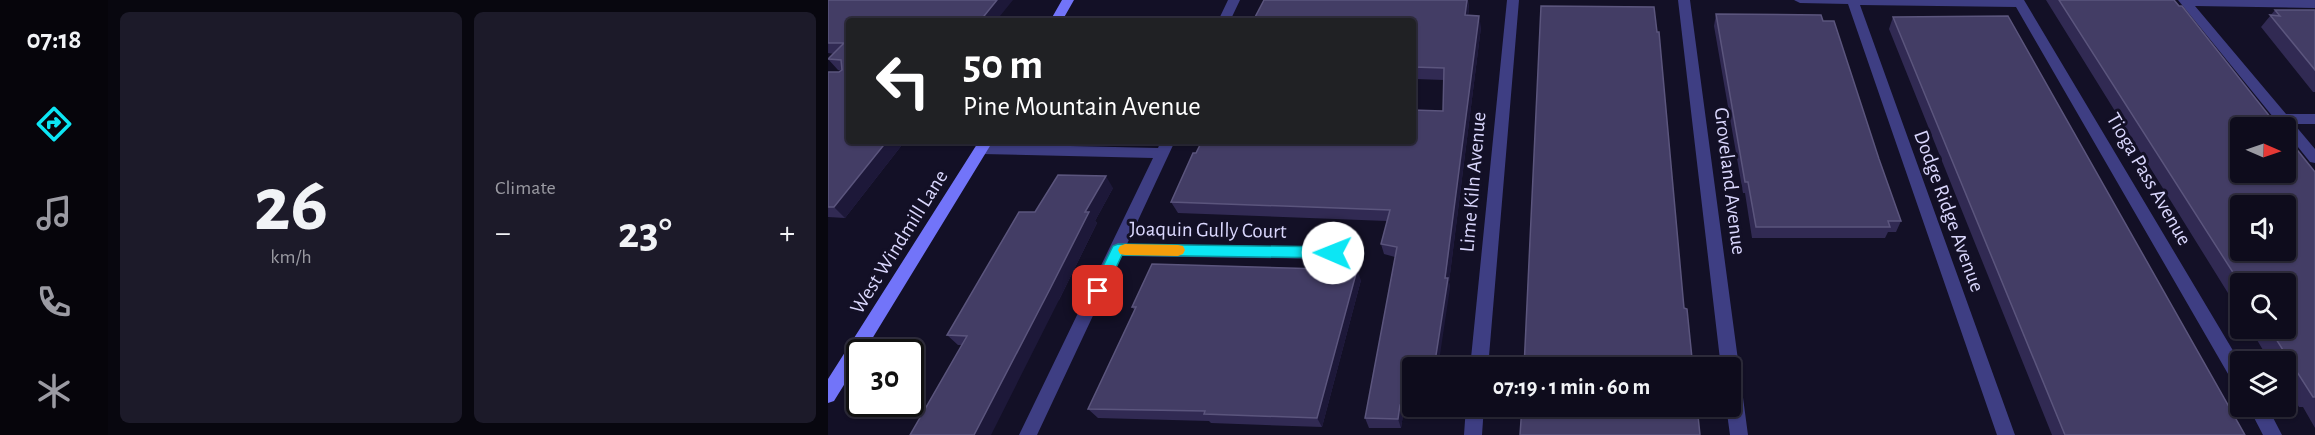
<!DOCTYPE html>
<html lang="en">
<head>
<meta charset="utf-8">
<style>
	:root { --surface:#0e0c1c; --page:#1c1a29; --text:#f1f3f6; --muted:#9b9ba3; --line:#2e2c3b; --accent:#0ce6f4 }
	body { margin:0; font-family:"Alegreya Sans",sans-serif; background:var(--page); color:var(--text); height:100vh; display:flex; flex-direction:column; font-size:22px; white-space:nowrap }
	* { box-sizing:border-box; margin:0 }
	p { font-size:20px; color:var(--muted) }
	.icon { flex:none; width:33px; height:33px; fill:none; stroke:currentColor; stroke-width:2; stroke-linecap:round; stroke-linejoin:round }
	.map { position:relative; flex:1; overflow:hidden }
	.details { display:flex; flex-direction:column; gap:12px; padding:12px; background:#08070f; width:720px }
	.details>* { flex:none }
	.banner { position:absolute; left:18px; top:18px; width:570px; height:126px; border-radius:6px; box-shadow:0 2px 4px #0004,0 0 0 2px var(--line); background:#202124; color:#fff; overflow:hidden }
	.needle { width:39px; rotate:92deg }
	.buttons { position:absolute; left:1402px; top:117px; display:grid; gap:12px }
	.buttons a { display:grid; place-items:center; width:66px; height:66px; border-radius:6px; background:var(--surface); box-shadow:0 2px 4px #0004,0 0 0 2px var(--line); font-size:30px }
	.speed { position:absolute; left:18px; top:339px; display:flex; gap:12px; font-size:30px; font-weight:700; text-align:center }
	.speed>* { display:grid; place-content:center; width:78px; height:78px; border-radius:50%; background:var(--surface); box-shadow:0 2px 4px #0004,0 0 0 2px var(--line); line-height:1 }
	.speed .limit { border:3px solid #111; border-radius:9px; background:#fff; color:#111 }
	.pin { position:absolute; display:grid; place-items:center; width:51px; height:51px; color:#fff; margin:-26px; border-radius:12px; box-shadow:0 3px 9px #0006 }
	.me { position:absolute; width:66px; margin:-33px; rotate:271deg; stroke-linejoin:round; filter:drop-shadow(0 0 4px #0008) }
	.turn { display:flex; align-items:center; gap:21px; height:126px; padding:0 18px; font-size:27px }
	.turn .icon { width:78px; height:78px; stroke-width:2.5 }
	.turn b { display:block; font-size:42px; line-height:51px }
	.big { font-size:45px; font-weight:700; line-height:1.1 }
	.details .widget { flex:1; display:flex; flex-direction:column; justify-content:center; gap:9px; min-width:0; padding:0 21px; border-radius:9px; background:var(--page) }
	.details .dial { align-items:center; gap:0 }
	.dial b { font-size:78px; line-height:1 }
	.heat { display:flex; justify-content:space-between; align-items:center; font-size:33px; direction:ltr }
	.details .tiles { flex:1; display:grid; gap:12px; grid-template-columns:repeat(2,1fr) }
	.trip { position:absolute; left:574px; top:357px; width:339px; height:60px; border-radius:6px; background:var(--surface); box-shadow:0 2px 4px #0004,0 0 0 2px var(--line); font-weight:700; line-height:60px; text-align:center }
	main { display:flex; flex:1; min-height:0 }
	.dock { display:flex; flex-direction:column; width:108px; justify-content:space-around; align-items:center; background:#06050b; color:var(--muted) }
	.dock .icon { width:42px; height:42px }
	.dock .active { color:var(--accent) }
	.dock b { font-size:27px; color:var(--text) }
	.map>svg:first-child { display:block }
</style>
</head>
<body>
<main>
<nav class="dock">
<b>07:18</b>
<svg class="icon active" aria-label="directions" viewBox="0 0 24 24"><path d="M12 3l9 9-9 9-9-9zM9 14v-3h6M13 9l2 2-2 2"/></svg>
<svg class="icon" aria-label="music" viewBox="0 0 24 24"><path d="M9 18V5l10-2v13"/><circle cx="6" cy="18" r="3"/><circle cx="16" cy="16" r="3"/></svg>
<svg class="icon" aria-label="phone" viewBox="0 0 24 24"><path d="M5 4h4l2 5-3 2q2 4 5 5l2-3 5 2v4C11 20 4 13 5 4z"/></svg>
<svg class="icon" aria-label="climate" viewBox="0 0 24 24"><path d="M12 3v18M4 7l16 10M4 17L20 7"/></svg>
</nav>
<section class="details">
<div class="tiles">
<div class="widget dial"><b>26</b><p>km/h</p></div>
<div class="widget"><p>Climate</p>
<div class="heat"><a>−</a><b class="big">23°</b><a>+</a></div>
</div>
</div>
</section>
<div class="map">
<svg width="1487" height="435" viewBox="0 0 1487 435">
	<rect width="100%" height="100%" fill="#131026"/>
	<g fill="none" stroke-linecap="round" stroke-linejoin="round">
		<path fill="#3e3e83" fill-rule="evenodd" d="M400,0H412L402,21H390Z
			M679,0H691L660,368H642Z
			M850,0H862L920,435H902L898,406H903V368H893Z
			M966,0H1196L1413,364V388L1407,386L1188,7L1032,5L1187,435H1169L1020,4L972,3Z
			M1350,0H1487V8L1367,6L1458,114H1487V124H1466L1487,149V163L1482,162L1458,132V128H1454Z
			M333,141H347L299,244L505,247L510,249L513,253L510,257L505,259L293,256L209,435H191L325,158L154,154L147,149L154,144L330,148Z
			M638,406H656L654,435H636Z
			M1420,406H1439L1454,435H1435Z"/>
		<path fill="#7274f9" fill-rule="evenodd" d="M234,0H246L234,21H222Z
			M151,141H165L36,352H32V359L6,401L0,403V379Z"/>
	</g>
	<path fill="#312a53" d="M0,0L21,21V141H77L17,218L0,217V72H11L13,71L10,70L0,59L6,54L0,53Z
		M436,0H640L641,9L640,15L653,27L621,282L622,288L585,368V406H605L603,415H575L573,428H541L537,418L567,257L556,254L553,244L559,221L350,213L343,202L368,153L615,111L616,80L588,79V76H585V21Z
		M1218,0H1346L1487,172V428L1475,407H1471L1458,387V362H1442L1422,328H1458L1413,284V314Z
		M1447,10H1487V92H1485L1433,27Z
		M888,14L1051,159L1073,221L1068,232H1060L1057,238H924L917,193H915L886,26Z
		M1065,17L1417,435H1224L1061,29Z
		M285,188L267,221L269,223L231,300L134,345H130L119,335L207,212Z
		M533,280L494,427L383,423L381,421L270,418L260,409L307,311L304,307Z"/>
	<path fill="#1d1839" d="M169,0H185L168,21H152Z
		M639,0L641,9L638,27L637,15Z
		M651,16L653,27L621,282L622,288L610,368H606Z
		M59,141H77L17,218L6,207Z
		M278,176L285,188L267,221L269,223L231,300L163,435H146L257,212Z
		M529,270L533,280L494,427L489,418Z
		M572,405L575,415L573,428L570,419Z
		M601,406H605L603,415Z"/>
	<path fill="#433d65" stroke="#5b557d" stroke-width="1.5" fill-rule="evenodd" d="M0,0H169L152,21H21V141H59L6,207H0V72H11L14,70L13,60L0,59L16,43H0Z
		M436,0H639L637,15L651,16L617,278H620L606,368H585V406L572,405L570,419L537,418L569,247L553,244L562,210L343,202L365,153H368L374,141H585V110L615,111L616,68L586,67V65H585V21H425Z
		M1231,0H1346L1351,6H1354L1451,128H1413V172H1458V136L1487,172V397H1485L1441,328H1458V284H1413V285ZM1413,206H1458V250H1413Z
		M713,6L826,7L829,32H831L856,308L859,309L865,368H696Z
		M1447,10H1487V70L1442,15L1452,16Z
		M888,14L993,15L995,21H1006L1051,159L1073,221H1060L1062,227H928L920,182H917Z
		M1180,16L1417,435H1237L1065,17Z
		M230,175L278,176L257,212H261L222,289L146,435H82L139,336L119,335L191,212H207Z
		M324,264L529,270L489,418L376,414L377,411L260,409L308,307H304Z
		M694,406H869L872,435H692Z"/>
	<path fill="#0ce6f4" stroke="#08969f" stroke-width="1.5" d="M290,244L505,247L510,249L512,253L510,257L505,258L294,255L275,295H265L263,291L283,250L285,246Z"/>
	<path fill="#f59e0b" d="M297,244L350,245L355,246L357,250L355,254L350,256L297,255L292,254L290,250L292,246Z"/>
	<g text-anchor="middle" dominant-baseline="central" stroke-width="6" stroke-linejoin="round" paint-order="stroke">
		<g font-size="21" fill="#dad7fd" stroke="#131026">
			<text transform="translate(1321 179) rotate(60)">Tioga Pass Avenue</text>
			<text transform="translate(902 181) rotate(83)">Groveland Avenue</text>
			<text transform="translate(645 182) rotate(-85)">Lime Kiln Avenue</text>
			<text transform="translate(1121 211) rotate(70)">Dodge Ridge Avenue</text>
			<text transform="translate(380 230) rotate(1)">Joaquin Gully Court</text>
			<text transform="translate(71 242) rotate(-58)">West Windmill Lane</text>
		</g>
	</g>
</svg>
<div class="buttons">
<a><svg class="needle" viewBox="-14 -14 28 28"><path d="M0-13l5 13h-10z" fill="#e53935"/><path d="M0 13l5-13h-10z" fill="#9b9ba3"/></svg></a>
<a><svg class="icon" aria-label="sound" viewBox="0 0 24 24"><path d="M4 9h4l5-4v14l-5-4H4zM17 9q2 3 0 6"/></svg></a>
<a><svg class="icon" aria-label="search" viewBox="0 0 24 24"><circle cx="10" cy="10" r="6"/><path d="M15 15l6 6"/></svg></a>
<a><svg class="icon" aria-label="layers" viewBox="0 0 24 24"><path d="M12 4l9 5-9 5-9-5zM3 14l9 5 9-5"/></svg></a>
</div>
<div class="speed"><div class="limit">30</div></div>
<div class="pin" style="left:270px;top:291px;background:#d93025"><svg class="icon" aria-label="arrive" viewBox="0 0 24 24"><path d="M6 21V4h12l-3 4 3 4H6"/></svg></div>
<svg class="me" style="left:505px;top:253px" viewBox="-20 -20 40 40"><circle r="19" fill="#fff"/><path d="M0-13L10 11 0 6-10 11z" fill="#0ce6f4"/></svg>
<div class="trip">07:19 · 1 min · 60 m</div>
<div class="banner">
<div class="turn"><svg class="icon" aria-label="left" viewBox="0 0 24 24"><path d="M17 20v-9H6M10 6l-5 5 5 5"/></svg><div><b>50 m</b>Pine Mountain Avenue</div></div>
</div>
</div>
</main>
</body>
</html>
